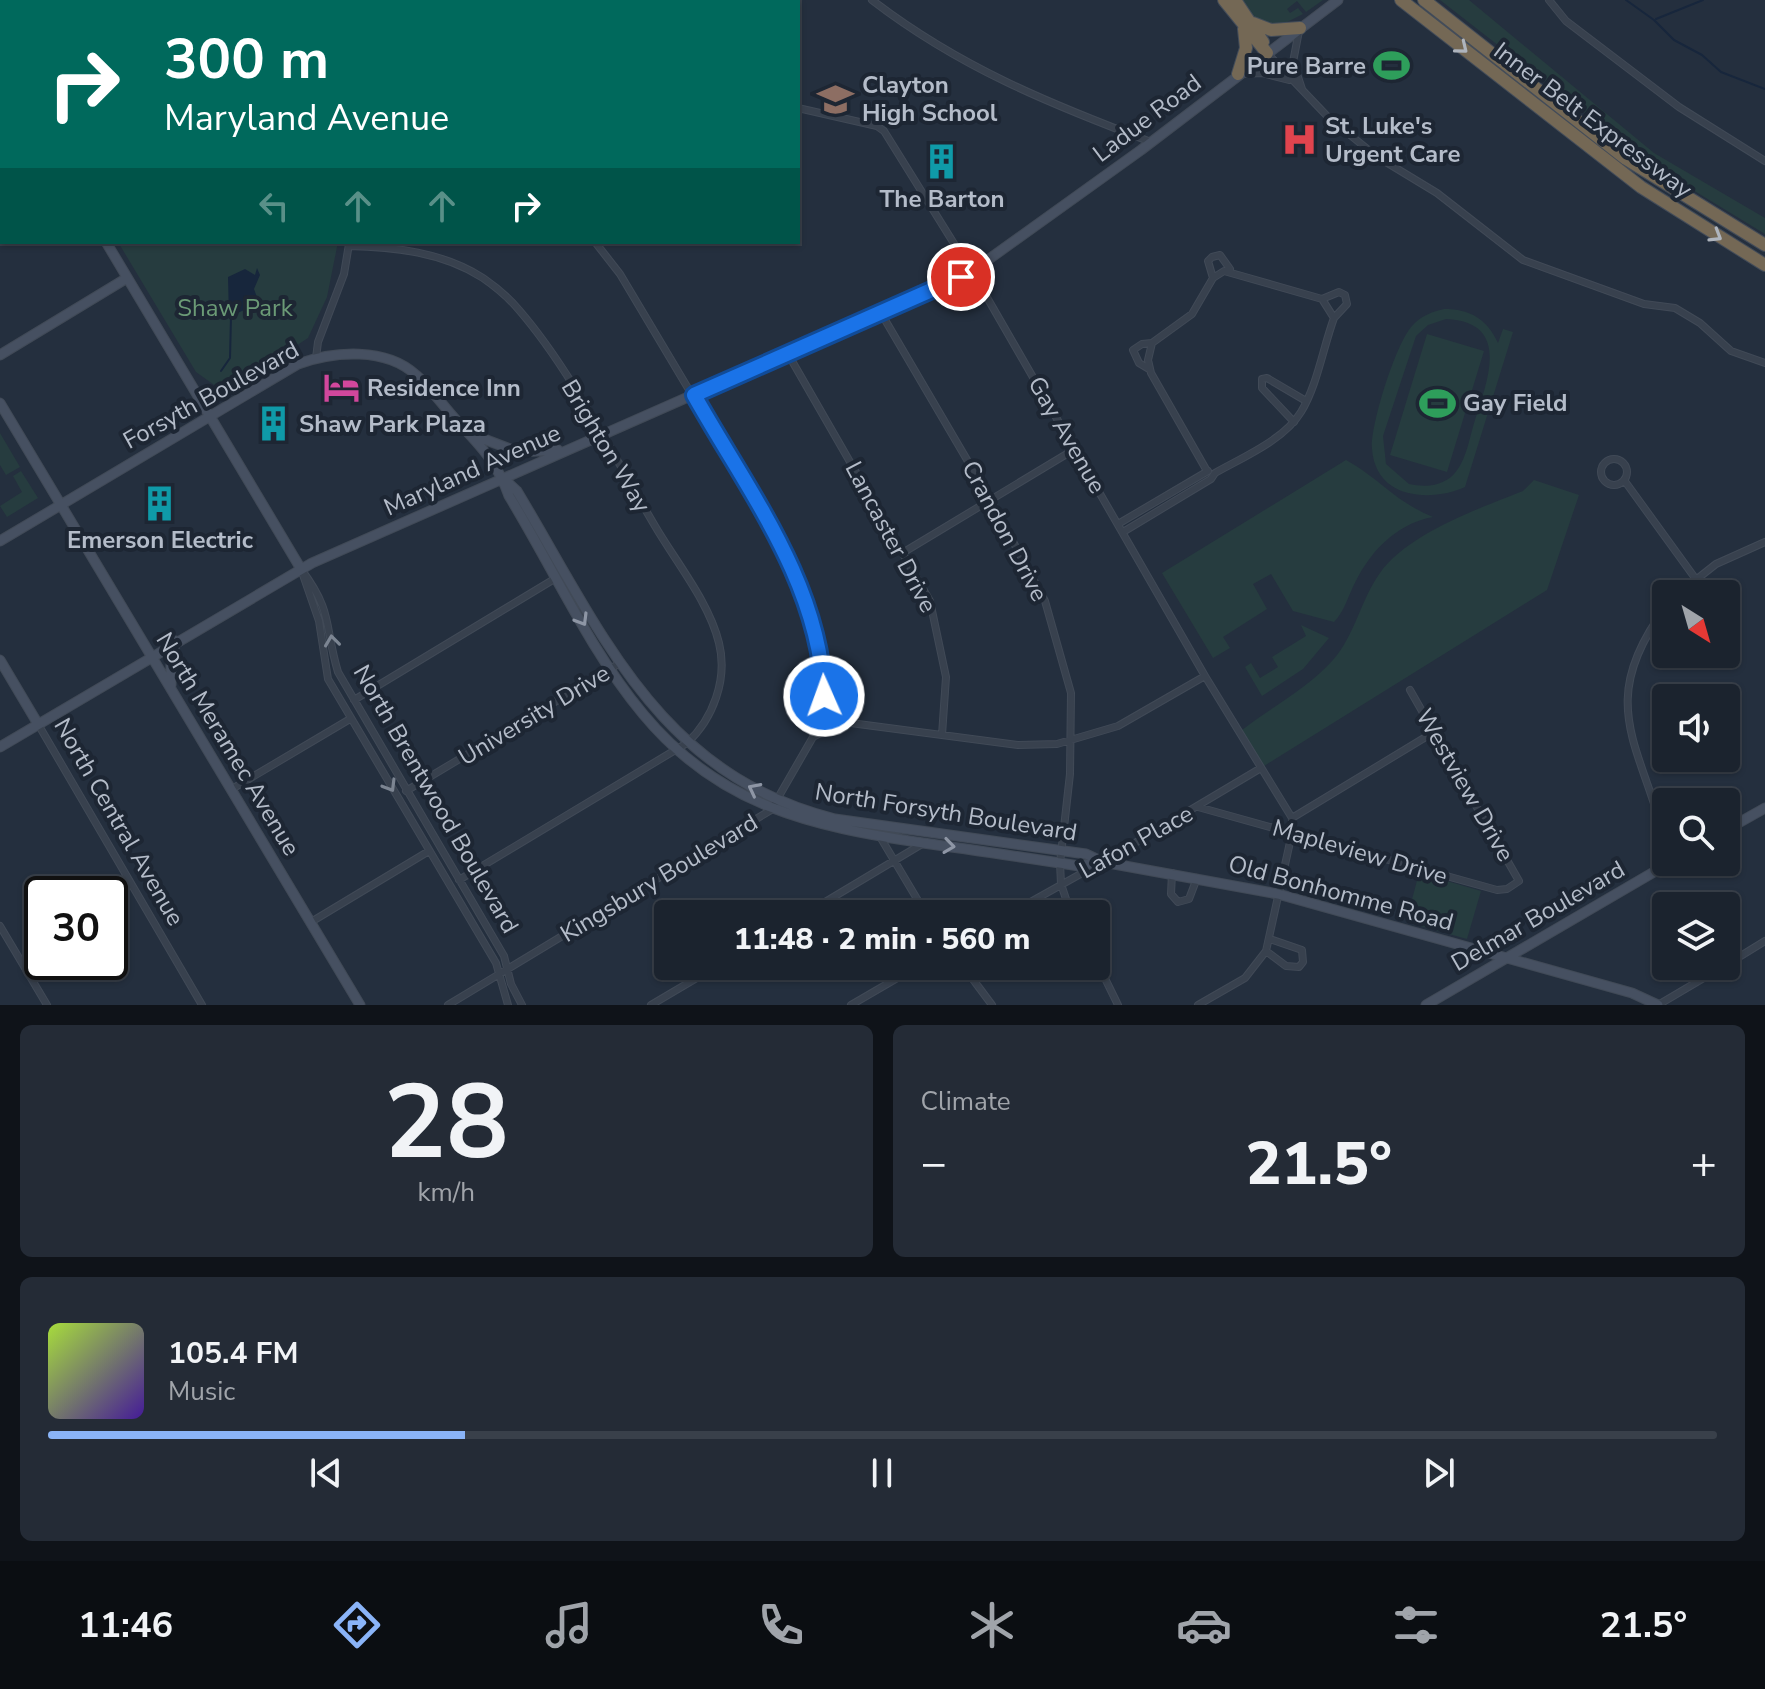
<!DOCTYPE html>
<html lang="en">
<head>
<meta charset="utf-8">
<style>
	:root { --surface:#1b232e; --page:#242b36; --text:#f1f3f6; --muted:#a0a4aa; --line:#39404a; --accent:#8ab4f8 }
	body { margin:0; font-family:"Nunito Sans",sans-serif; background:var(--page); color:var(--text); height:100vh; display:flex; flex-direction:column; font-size:30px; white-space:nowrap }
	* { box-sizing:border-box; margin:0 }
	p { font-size:26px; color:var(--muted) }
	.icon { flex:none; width:44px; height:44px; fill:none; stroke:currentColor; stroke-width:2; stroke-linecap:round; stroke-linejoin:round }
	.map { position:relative; height:1005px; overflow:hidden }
	.sheet { display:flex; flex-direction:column; gap:20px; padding:20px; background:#0f1319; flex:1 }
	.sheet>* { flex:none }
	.hud { position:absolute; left:0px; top:0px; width:800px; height:244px; box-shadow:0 2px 6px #0004,0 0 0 2px var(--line); background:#00695c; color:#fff; overflow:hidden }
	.needle { width:52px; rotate:143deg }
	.tools { position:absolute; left:1652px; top:580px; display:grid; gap:16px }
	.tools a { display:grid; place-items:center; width:88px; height:88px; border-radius:8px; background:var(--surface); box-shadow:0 2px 6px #0004,0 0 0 2px var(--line); font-size:40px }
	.speed { position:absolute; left:24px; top:876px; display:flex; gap:16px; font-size:40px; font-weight:700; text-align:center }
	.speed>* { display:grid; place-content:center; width:104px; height:104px; border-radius:50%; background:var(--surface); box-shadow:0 2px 6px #0004,0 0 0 2px var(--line); line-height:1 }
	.speed .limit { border:4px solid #111; border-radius:12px; background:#fff; color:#111 }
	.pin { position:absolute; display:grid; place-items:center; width:68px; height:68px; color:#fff; margin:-34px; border:4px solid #fff; border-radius:50%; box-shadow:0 2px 8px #0007 }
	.me { position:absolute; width:88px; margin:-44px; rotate:358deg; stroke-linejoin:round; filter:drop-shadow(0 0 6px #0008) }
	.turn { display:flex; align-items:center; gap:28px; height:168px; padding:0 32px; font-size:36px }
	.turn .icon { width:104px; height:104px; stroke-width:2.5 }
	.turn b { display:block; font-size:56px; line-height:68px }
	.lanes { display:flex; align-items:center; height:76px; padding:0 32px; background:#0003; justify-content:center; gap:40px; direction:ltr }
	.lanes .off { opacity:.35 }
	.big { font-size:60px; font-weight:800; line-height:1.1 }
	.sheet .card { flex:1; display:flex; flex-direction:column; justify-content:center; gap:12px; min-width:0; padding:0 28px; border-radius:12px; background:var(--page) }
	.sheet .dial { align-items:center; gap:0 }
	.dial b { font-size:104px; line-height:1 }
	.song { display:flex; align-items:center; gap:24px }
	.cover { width:96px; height:96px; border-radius:12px; background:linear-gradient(135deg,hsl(80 70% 55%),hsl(260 70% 35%)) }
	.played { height:8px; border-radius:4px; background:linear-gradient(90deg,var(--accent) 25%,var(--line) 25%) }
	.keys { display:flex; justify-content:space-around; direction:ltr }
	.heat { display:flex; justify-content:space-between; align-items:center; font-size:44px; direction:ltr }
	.sheet .tiles { flex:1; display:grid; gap:20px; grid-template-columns:1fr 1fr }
	.card:last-child { grid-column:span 2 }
	.trip { position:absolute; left:654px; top:900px; width:456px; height:80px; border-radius:8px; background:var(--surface); box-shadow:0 2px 6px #0004,0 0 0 2px var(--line); font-weight:800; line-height:80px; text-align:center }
	.dock { display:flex; height:128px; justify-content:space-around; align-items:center; background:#0b0e12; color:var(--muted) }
	.dock .icon { width:56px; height:56px }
	.dock .current { color:var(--accent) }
	.dock b { font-size:36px; color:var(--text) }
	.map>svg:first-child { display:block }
</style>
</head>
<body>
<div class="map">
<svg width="1765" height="1005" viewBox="0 0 1765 1005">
	<rect width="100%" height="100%" fill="#242f3e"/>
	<path fill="#263c3f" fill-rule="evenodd" d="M0,0H424L2,2V46Z
		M1238,0H1323L1306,12L1297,1L1287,9L1290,13L1298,8L1303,14L1277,27L1254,19Z
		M1440,0H1469L1654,153L1765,218V234L1652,165Z
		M118,242H338L327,297L308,338L239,383L217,387L196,372Z
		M1444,309C1470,309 1487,319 1498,343L1503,329L1513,332L1465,487C1435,501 1376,502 1372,449C1370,426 1396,343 1412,326C1421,316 1431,312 1444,309ZM1446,319C1512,322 1487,381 1475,420C1469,439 1466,464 1451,477C1438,487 1424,487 1409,484L1386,464L1383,436L1416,336L1428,325Z
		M1427,334L1484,351L1447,472L1390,455Z
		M0,433L20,467L6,475L0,465Z
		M1346,460C1379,478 1394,501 1433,517C1394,524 1367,555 1352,589C1347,600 1343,613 1334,622L1293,611L1271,574L1253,584L1267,609L1223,637L1230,648L1213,658L1162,573Z
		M21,471L38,498L7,517L0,506L22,492L13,476Z
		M1534,480L1579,495L1547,590L1264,766L1242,730C1270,708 1307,689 1333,660C1355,635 1361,599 1380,573C1407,534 1480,508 1523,491Z
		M1301,625L1329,638L1303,669L1262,696L1245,667L1251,663L1260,678L1278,667L1272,657L1306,636Z
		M1419,873L1481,891L1467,939L1406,922Z"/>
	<path fill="#17263c" d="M257,268L260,275L254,289L259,303L229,317L228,277L245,269L255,275Z"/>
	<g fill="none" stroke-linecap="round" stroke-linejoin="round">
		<path stroke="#17263c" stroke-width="2" d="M1626,0L1654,20L1674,40L1702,55L1721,72L1765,89
			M1656,19L1703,0
			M221,371L230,358L231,317"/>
		<defs>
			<path id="street" d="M872,0C959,67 1050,104 1151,142
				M1549,0L1566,21L1679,107L1765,161
				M1299,31L1293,62L1302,89
				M1267,53L1328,117L1376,156L1437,193L1523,260L1644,304L1675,308L1700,323L1731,351L1765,363
				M1242,74L1262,73L1289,80
				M798,108L877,126L884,131L981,287L1205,676L1292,818
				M595,242L620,274L788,556L805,597L822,654L824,696L843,722
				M349,246C394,247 443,252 483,278C496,287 509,298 519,310C571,370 614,457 655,526C676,562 709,602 719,643C728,679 713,719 687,743L459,880
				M1213,278L1208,261L1212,257L1220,255L1230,269
				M1322,299L1339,292L1345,295L1347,304L1334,318
				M881,313L990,499L1045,601L1071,693L1070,774L1060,863L1061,884L1071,914
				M788,354L930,601L946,677L942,735
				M316,358L318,342L344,274L349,244
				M1149,369L1139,363L1133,350L1142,344L1152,343
				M1294,422L1262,388V379L1267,378L1306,401
				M1601 472a13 13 0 1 1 26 0a13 13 0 1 1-26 0Z
				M1624,480L1695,578
				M1118,524L1208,471
				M1123,532L1211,479L1215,473C1243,457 1284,440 1301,412C1317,386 1323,348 1334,318L1322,299L1224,271L1213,278L1192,314L1152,343L1148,360L1151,373L1207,471
				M904,552L1075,449
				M301,569C334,613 324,626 338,672L504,956L511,984L522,1005
				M302,572L319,621L328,679L496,963L508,1005
				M1678,594L1716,564L1765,542
				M1666,607C1592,705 1644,748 1666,846
				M354,700L556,578
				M38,724L202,1005
				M813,737L824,696
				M232,789L350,719
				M406,791L620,663
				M1198,807L1497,890L1507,889L1519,881L1410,690
				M879,835L926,914
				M1103,862L1261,768
				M1172,873L1171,894L1178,902L1189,899L1197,878
				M805,914L922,844
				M1009,914L1093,867
				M311,922L429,851
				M0,926L47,1005
				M1266,951L1286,966L1299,967L1303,962L1302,950L1270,939
				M1096,960L1118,1005
				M1726,965L1765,941
				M963,966L992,1005
				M448,1005L771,810L813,737L843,722L1018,745L1057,744L1118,726L1205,676
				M651,1005L717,966
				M851,1005L918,966
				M1198,1005L1245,978L1266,951L1292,833V818L1434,732
				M1658,1005L1724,966"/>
			<path id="secondary" d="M0,65L2,68
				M0,165L2,164
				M106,242L301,569
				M0,355L127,278
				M0,403L360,1005
				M476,436L518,452L558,450
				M504,479L517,491C603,634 658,774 835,819L1086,854L1103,862L1278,894L1632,993L1658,1005
				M0,541L298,364C334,351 386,347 416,375C431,388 443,406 457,421C480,445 498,464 509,496C553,568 589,649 643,714C719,806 811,826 923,843C975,850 1027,858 1079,866L1103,862
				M0,660L38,724
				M171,685V660L176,641
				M0,747L312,563L971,272L1141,150L1338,0
				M1726,830L1765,808
				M1426,1005L1671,862"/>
			<path id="highway" d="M1224,0L1267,53
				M1235,0L1263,42
				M1401,0L1641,187L1765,265
				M1424,0L1626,159L1765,245
				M1253,23L1271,30L1300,28
				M1238,74L1246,48L1244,29"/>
		</defs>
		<use href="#street" stroke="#414a57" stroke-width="8"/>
		<use href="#secondary" stroke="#414a57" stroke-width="11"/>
		<use href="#highway" stroke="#434c59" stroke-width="14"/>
		<use href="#street" stroke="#38414e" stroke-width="6"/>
		<use href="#secondary" stroke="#465061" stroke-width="9"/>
		<use href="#highway" stroke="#746855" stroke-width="12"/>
	</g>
	<defs><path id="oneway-chevron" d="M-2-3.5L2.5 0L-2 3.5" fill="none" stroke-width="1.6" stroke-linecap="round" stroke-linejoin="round" transform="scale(2)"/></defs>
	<g stroke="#aeb4bd">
		<use href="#oneway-chevron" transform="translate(1462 48) rotate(39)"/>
		<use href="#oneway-chevron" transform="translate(1716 236) rotate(31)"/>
	</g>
	<g stroke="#8e96a5">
		<use href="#oneway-chevron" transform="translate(582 620) rotate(59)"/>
		<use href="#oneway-chevron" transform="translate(754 789) rotate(-153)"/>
		<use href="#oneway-chevron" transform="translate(949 846) rotate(8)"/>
	</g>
	<g stroke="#7c8592">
		<use href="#oneway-chevron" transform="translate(332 641) rotate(-97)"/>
		<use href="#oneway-chevron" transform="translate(390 786) rotate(59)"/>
	</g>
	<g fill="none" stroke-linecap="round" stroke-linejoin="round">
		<defs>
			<path id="route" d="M824,696C820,583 748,491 694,395L961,277"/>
		</defs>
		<use href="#route" stroke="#114b97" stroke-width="20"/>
		<use href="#route" stroke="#1a73e8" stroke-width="14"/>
	</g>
	<defs>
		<symbol id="stadium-bare" viewBox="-9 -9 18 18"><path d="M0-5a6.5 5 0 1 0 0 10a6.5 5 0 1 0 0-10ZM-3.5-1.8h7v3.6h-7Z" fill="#2e9e5b" stroke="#1d2633" stroke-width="2.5" paint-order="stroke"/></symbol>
		<symbol id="school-bare" viewBox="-9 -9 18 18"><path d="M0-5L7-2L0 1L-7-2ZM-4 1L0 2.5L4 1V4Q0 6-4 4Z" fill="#8d6e63" stroke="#1d2633" stroke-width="2.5" paint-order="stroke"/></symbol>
		<symbol id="hospital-bare" viewBox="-9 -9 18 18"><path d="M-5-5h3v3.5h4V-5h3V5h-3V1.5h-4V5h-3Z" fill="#e0444e" stroke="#1d2633" stroke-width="2.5" paint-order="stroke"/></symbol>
		<symbol id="building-bare" viewBox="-9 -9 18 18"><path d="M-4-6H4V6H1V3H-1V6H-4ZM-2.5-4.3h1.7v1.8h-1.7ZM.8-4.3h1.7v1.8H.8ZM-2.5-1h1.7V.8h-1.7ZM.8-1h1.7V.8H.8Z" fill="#0f9aa8" stroke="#1d2633" stroke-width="2.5" paint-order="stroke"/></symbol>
		<symbol id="hotel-bare" viewBox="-9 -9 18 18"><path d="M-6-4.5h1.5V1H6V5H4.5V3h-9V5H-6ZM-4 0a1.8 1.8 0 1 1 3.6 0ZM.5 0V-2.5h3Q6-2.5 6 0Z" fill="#d1479c" stroke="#1d2633" stroke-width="2.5" paint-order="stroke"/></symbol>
	</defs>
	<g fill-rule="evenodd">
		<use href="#stadium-bare" x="1366" y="40" width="51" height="51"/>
		<use href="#school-bare" x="810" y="74" width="51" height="51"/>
		<use href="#hospital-bare" x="1274" y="114" width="51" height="51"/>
		<use href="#building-bare" x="916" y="136" width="51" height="51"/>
		<use href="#hotel-bare" x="316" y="362" width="51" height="51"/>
		<use href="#stadium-bare" x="1412" y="378" width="51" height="51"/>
		<use href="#building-bare" x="248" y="398" width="51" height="51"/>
		<use href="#building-bare" x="134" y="478" width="51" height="51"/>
	</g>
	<g text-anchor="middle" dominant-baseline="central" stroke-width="8" stroke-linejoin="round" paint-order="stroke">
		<g font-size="24" font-weight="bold" fill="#b4bcc9" stroke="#1d2633" text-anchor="start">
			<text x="1366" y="66" text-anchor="end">Pure Barre</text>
			<text x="862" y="85">Clayton<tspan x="862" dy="28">High School</tspan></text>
			<text x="1325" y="126">St. Luke's<tspan x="1325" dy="28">Urgent Care</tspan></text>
			<text x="942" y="199" text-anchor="middle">The Barton</text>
			<text x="367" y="388">Residence Inn</text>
			<text x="1463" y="403">Gay Field</text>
			<text x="299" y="424">Shaw Park Plaza</text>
			<text x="160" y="540" text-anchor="middle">Emerson Electric</text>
		</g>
		<g font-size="24" fill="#b4bcc9" stroke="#1d2633">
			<text transform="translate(1147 118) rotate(-37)">Ladue Road</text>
			<text transform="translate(1593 120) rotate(37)">Inner Belt Expressway</text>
			<text transform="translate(211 395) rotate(-29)">Forsyth Boulevard</text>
			<text transform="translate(1067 435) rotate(60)">Gay Avenue</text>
			<text transform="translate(606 446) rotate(59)">Brighton Way</text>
			<text transform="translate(472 470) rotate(-24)">Maryland Avenue</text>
			<text transform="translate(1005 531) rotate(62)">Crandon Drive</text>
			<text transform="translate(891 537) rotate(62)">Lancaster Drive</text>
			<text transform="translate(534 715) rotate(-31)">University Drive</text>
			<text transform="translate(228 744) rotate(59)">North Meramec Avenue</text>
			<text transform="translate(1465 785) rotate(60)">Westview Drive</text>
			<text transform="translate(436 799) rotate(60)">North Brentwood Boulevard</text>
			<text transform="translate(946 812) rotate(9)">North Forsyth Boulevard</text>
			<text transform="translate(119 822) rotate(60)">North Central Avenue</text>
			<text transform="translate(1136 842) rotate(-29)">Lafon Place</text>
			<text transform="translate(1360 852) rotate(16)">Mapleview Drive</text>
			<text transform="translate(659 878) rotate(-31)">Kingsbury Boulevard</text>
			<text transform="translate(1341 893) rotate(15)">Old Bonhomme Road</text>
			<text transform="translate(1538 916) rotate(-30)">Delmar Boulevard</text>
		</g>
		<g font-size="24" fill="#6b9a76" stroke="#1d2633">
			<text x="235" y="308">Shaw Park</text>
		</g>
	</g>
</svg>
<div class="tools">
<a><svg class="needle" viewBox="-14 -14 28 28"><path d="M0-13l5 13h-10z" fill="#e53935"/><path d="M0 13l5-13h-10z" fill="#a0a4aa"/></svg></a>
<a><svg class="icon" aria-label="sound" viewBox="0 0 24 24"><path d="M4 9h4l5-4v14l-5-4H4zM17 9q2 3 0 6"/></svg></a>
<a><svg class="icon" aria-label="search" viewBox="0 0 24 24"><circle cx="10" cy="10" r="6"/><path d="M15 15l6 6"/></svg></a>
<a><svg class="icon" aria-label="layers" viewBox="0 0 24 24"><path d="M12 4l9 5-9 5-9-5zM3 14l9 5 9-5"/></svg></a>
</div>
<div class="speed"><div class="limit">30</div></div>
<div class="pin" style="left:961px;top:277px;background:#d93025"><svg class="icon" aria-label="arrive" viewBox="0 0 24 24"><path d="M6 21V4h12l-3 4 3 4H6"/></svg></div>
<svg class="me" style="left:824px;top:696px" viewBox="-20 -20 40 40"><circle r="17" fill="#1a73e8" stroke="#fff" stroke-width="3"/><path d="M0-11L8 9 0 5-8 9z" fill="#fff"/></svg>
<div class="trip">11:48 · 2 min · 560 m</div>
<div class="hud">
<div class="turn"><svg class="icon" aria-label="right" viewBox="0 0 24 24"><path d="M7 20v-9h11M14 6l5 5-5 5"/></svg><div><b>300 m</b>Maryland Avenue</div></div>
<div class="lanes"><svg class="icon off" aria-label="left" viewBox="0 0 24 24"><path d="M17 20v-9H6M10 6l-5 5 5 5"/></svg><svg class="icon off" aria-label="ahead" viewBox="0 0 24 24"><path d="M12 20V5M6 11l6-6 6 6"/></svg><svg class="icon off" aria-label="ahead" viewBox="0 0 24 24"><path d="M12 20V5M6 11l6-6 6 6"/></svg><svg class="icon" aria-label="right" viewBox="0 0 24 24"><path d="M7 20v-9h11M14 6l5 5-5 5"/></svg></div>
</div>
</div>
<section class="sheet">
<div class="tiles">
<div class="card dial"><b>28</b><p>km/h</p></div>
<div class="card"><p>Climate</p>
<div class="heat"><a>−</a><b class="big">21.5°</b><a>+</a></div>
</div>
<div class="card">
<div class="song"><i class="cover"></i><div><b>105.4 FM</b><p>Music</p></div></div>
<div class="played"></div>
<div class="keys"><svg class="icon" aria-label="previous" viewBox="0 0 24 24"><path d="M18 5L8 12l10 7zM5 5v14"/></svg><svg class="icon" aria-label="pause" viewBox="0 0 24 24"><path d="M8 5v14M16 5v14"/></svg><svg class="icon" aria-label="next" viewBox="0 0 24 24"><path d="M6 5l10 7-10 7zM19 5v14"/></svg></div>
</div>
</div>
</section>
<nav class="dock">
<b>11:46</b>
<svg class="icon current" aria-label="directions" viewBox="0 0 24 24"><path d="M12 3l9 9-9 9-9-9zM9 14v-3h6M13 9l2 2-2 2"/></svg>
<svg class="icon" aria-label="music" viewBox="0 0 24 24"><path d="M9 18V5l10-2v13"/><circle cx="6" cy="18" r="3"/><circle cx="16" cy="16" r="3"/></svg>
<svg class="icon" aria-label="phone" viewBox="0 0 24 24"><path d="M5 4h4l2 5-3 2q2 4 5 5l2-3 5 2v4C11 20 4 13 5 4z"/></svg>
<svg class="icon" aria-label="climate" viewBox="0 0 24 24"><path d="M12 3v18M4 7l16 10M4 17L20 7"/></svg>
<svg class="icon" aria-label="car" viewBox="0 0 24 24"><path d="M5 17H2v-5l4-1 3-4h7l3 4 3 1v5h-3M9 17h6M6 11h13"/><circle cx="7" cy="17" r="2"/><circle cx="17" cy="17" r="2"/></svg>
<svg class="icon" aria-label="filters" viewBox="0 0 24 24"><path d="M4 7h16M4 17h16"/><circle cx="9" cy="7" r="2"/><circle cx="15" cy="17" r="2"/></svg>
<b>21.5°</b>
</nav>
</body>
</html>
